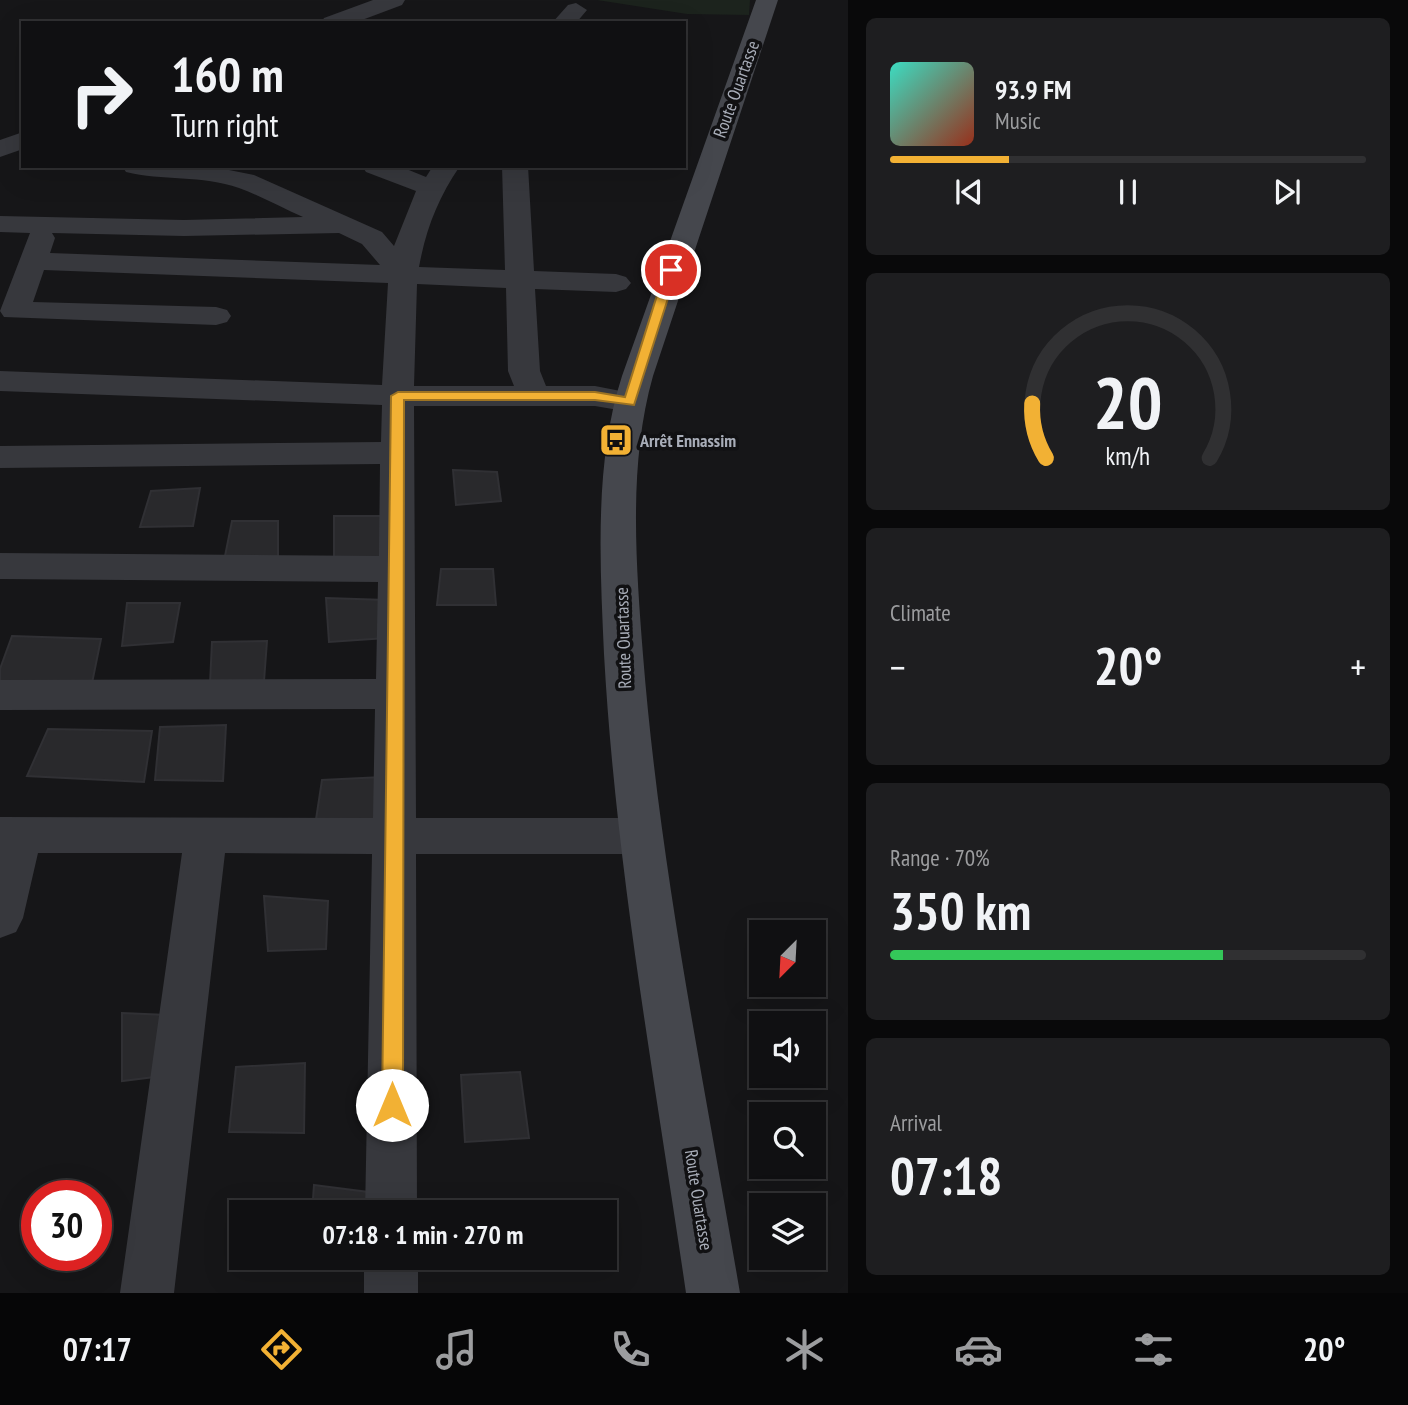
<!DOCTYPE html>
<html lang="en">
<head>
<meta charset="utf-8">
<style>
	:root { --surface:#101012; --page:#1e1e20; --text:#f1f3f6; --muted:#9c9d9f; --line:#303032; --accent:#f2b134 }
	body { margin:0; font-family:"PT Sans Narrow",sans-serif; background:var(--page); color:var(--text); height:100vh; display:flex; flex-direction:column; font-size:26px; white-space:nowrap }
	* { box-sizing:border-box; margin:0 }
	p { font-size:23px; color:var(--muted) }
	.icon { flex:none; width:38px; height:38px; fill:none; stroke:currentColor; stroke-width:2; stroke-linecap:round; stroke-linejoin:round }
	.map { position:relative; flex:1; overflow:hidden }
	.sheet { display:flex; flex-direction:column; gap:18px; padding:18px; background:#09090a; width:560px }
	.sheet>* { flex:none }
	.guide { position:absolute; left:21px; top:21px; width:665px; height:147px; border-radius:0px; box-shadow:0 7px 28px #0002,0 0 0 2px var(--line); background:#101012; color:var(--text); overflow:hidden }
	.needle { width:46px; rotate:204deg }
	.controls { position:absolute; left:749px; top:920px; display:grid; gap:14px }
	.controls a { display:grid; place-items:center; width:77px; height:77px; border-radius:0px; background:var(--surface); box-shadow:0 7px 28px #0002,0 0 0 2px var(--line); font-size:35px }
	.speed { position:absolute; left:21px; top:1180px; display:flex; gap:14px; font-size:35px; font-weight:700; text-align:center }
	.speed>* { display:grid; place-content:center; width:91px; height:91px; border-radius:50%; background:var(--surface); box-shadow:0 7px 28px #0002,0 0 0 2px var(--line); line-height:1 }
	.speed .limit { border:10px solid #d22; background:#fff; color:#111 }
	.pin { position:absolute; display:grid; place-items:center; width:60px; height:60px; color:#fff; margin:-30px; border:4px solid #fff; border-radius:50%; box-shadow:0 2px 7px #0007 }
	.me { position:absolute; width:77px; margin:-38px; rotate:0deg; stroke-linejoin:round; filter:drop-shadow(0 0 5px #0008) }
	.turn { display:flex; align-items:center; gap:24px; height:147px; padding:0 35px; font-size:32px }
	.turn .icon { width:91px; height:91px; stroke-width:2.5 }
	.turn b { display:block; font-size:49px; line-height:60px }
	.big { font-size:52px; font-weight:700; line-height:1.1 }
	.sheet .card { flex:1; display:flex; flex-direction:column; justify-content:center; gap:10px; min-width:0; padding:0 24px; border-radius:10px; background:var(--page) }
	.sheet .dial { align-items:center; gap:0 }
	.dial svg { height:182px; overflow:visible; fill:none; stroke:var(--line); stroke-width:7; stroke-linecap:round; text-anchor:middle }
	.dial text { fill:var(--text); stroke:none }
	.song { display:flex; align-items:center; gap:21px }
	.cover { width:84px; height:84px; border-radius:10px; background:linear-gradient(135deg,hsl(170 70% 55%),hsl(10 70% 35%)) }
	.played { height:7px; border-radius:4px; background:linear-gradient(90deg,var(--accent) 25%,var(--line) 25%) }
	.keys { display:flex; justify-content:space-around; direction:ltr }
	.heat { display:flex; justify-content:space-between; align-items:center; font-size:38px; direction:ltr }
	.charge { height:10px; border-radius:5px; background:linear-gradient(90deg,#34c759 70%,var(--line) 0) }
	.trip { position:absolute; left:229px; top:1200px; width:388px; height:70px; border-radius:0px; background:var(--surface); box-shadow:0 7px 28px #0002,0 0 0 2px var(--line); font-weight:700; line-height:70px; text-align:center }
	.tabs { display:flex; height:112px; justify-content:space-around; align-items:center; background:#060607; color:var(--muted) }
	.tabs .icon { width:49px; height:49px }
	.tabs .on { color:var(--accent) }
	.tabs b { font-size:32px; color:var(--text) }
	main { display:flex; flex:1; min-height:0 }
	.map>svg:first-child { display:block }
</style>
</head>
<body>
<main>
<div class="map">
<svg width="848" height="1293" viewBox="0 0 848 1293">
	<rect width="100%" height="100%" fill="#161618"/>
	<path fill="#1c231d" d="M597,0H750L749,15L687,14Z"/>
	<path fill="#29292c" stroke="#303034" stroke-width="2" d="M453,470L497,472L501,501L456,505Z
		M200,488L193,526L140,527L151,491Z
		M334,516H384L383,557L334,558Z
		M232,521H278V560L224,561Z
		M441,569H493L496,605H437Z
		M326,598L386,600V638L329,642Z
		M127,603H180L173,642L122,646Z
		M12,636L101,639L91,688L0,686V669Z
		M267,641L264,681L210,684L212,642Z
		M226,725L223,781L155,780L160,727Z
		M48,729L152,731L144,782L27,776Z
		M382,777L380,824L315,826L322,780Z
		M264,896L328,901L326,949L268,951Z
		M122,1013L167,1015L162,1076L122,1081Z
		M305,1063L304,1133L229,1132L236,1067Z
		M520,1072L529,1138L465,1142L461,1075Z
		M314,1185L368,1192V1213H312Z"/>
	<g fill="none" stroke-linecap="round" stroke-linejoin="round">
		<path fill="#37383d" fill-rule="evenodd" d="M373,0H405L402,5L354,23H321L324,18Z
			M576,3L587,10L576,23H552L568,5Z
			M23,132V149L0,157V140Z
			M122,166H209L254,175L382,232L394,246L416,191L366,172L362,166H399L426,177L433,166H460C438,198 426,229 419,267L505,270L502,166H528L534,271L616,274L626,277L631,283L626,289L616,292L535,289L540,371L546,386H595L641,395L646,402L641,409L630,412L595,406H414L416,818H641L656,823L663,836L656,849L641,854H416L417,1213H365L372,854L225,853L174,1293H120L182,853H38L23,918L16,932L0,938V817L373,818L375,709L0,710V680L376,679L378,582L0,579V553L379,556L380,464L0,468V446L381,442L382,405L0,391V371L382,385L388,283L44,270L33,302L216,307L227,310L231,316L227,322L216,325L4,317L0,311L30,233L0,232V216L184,220L303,217C282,208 261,196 239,188C202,175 162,181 126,172ZM52,233L184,236L339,233L362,244L380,265L50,253L55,238ZM417,284L506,288L508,371L514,386H414Z
			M364,1258H418V1293H364Z"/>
		<path fill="#45474d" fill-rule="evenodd" d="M756,0H778L653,376C628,464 636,564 643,655C660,870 704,1081 740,1293H686C655,1080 616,869 604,654C600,563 594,463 622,376Z"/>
	</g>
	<path fill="#f2b134" stroke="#9d7322" stroke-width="2" d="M671,266L677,270L634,405L595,400H404L403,1105L400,1112L392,1115L385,1112L382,1105L391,396L398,392H595L625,397L665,270Z"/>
	<defs>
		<symbol id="bus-square" viewBox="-11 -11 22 22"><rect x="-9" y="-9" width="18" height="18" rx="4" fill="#f2b134" stroke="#111113"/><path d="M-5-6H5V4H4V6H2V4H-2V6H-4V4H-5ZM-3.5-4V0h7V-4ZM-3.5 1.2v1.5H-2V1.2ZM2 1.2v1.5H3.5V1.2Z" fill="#111"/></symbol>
	</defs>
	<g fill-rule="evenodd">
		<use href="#bus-square" x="597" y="421" width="38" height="38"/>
	</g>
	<g text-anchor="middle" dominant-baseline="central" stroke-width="7" stroke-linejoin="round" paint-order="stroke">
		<g font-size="18" fill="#a8adb8" stroke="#111113">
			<text transform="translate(736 89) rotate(-70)">Route Ouartasse</text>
			<text transform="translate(623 638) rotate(-92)">Route Ouartasse</text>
			<text transform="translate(699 1200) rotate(81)">Route Ouartasse</text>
		</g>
		<g font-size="18" font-weight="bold" fill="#a8adb8" stroke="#111113" text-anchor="start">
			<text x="640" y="440">Arrêt Ennassim</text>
		</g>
	</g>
</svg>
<div class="controls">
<a><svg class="needle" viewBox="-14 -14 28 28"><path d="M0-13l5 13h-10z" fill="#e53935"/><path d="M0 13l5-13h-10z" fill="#9c9d9f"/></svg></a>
<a><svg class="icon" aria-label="sound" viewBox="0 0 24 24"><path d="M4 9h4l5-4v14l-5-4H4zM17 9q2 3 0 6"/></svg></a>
<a><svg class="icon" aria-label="search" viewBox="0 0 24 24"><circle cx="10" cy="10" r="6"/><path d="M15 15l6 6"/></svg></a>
<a><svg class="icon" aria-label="layers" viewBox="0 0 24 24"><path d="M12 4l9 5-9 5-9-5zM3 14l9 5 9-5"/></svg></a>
</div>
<div class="speed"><div class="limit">30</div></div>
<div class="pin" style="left:671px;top:270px;background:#d93025"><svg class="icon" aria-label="arrive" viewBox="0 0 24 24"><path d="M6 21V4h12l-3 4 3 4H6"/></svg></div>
<svg class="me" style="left:392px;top:1105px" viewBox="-20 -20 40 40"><circle r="19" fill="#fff"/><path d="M0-13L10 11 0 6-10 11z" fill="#f2b134"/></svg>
<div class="trip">07:18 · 1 min · 270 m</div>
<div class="guide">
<div class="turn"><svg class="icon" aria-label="right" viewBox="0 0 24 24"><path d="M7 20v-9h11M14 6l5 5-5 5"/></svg><div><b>160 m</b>Turn right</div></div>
</div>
</div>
<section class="sheet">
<div class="card">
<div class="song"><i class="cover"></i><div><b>93.9 FM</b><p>Music</p></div></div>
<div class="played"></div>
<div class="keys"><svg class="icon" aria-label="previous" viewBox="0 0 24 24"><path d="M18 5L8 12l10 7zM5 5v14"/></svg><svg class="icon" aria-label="pause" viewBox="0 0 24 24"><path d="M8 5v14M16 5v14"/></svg><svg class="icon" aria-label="next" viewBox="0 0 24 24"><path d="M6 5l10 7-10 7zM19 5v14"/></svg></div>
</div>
<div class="card dial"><svg viewBox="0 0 100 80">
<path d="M14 69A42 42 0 1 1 86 69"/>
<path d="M14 69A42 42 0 0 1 8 45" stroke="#f2b134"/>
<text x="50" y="56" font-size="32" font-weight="700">20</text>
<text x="50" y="72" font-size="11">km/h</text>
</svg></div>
<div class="card"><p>Climate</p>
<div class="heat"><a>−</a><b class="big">20°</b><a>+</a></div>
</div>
<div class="card"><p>Range · 70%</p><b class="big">350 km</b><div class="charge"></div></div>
<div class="card"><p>Arrival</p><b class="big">07:18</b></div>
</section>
</main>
<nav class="tabs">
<b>07:17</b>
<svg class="icon on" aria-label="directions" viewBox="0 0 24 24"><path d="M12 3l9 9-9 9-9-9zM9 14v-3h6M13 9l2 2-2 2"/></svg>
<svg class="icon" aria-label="music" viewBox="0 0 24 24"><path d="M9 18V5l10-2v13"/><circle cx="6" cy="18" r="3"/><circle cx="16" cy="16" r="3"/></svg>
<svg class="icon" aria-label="phone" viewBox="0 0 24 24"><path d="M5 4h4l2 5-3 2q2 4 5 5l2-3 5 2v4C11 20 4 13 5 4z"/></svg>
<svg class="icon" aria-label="climate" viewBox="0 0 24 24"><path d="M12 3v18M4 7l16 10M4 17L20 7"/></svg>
<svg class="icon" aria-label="car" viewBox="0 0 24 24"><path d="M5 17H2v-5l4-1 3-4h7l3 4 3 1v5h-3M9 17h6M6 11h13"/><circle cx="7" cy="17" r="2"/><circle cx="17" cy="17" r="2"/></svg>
<svg class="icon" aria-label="filters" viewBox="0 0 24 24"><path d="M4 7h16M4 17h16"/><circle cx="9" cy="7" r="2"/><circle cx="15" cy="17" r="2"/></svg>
<b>20°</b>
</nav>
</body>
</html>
